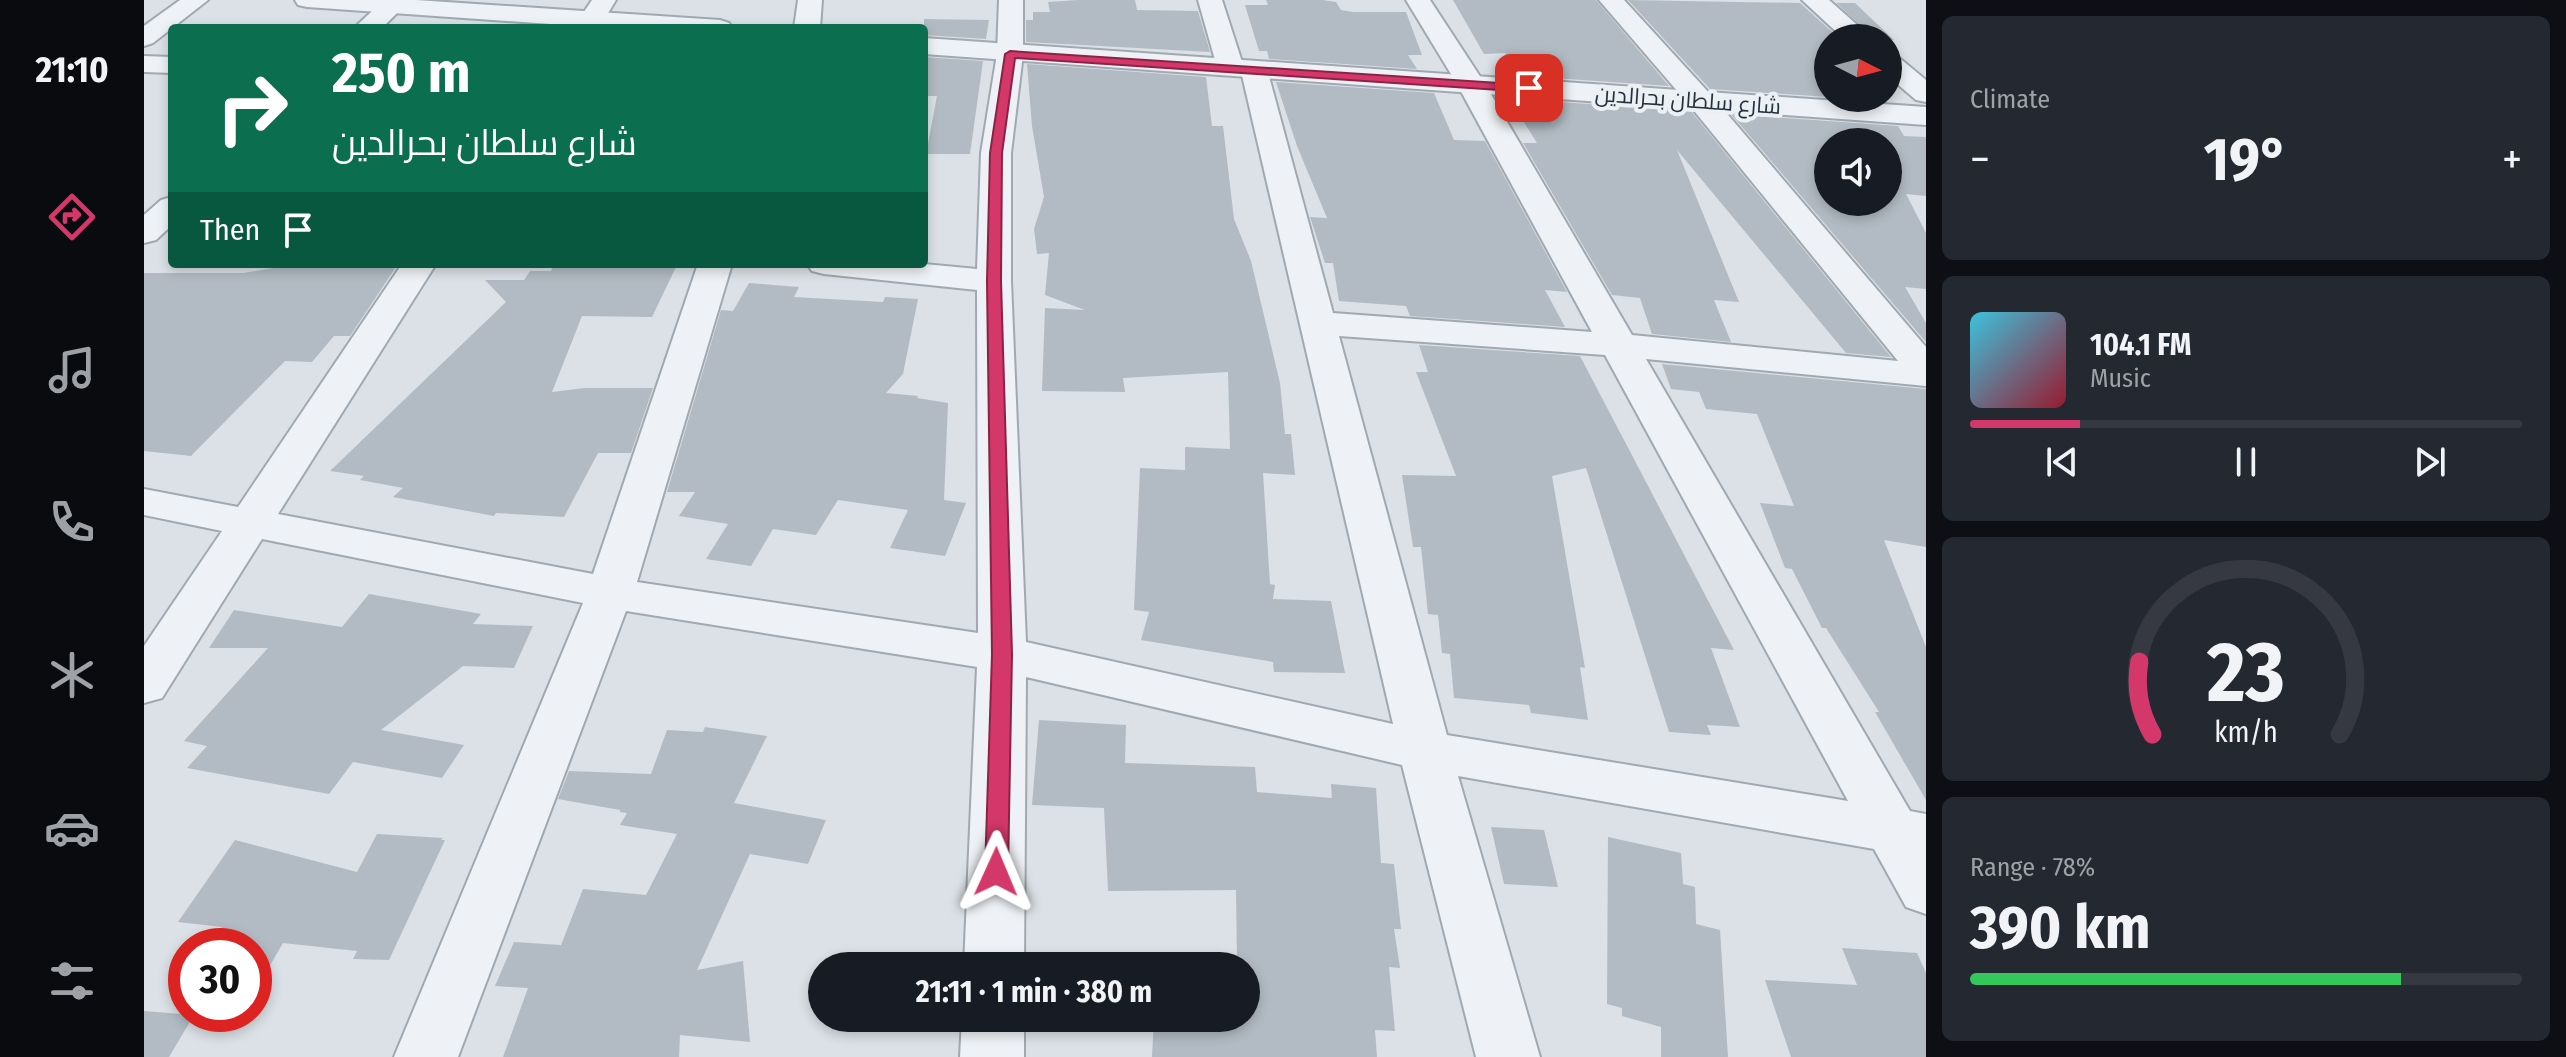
<!DOCTYPE html>
<html lang="en">
<head>
<meta charset="utf-8">
<style>
	:root { --surface:#171b24; --page:#242831; --text:#f1f3f6; --muted:#9ea1a6; --line:#363941; --accent:#d4376a }
	body { margin:0; font-family:"Fira Sans Condensed",Cairo,sans-serif; background:var(--page); color:var(--text); height:100vh; display:flex; flex-direction:column; font-size:30px; white-space:nowrap }
	* { box-sizing:border-box; margin:0 }
	p { font-size:26px; color:var(--muted) }
	.icon { flex:none; width:44px; height:44px; fill:none; stroke:currentColor; stroke-width:2; stroke-linecap:round; stroke-linejoin:round }
	.map { position:relative; flex:1; overflow:hidden }
	.panel { display:flex; flex-direction:column; gap:16px; padding:16px; background:#0d0f14; width:640px }
	.panel>* { flex:none }
	.hud { position:absolute; left:24px; top:24px; width:760px; height:244px; border-radius:8px; box-shadow:0 4px 12px #0003; background:#0b6e4f; color:#fff; overflow:hidden }
	.needle { width:52px; rotate:96deg }
	.fabs { position:absolute; left:1670px; top:24px; display:grid; gap:16px }
	.fabs a { display:grid; place-items:center; width:88px; height:88px; border-radius:50%; background:var(--surface); box-shadow:0 4px 12px #0003; font-size:40px }
	.speed { position:absolute; left:24px; top:928px; display:flex; gap:16px; font-size:40px; font-weight:700; text-align:center }
	.speed>* { display:grid; place-content:center; width:104px; height:104px; border-radius:50%; background:var(--surface); box-shadow:0 4px 12px #0003; line-height:1 }
	.speed .limit { border:12px solid #d22; background:#fff; color:#111 }
	.pin { position:absolute; display:grid; place-items:center; width:68px; height:68px; color:#fff; margin:-34px; border-radius:16px; box-shadow:0 4px 12px #0006 }
	.me { position:absolute; width:88px; margin:-44px; rotate:1deg; stroke-linejoin:round; filter:drop-shadow(0 0 6px #0008) }
	.turn { display:flex; align-items:center; gap:28px; height:168px; padding:0 32px; font-size:36px }
	.turn .icon { width:104px; height:104px; stroke-width:2.5 }
	.turn b { display:block; font-size:56px; line-height:68px }
	.then { display:flex; align-items:center; height:76px; padding:0 32px; background:#0003; gap:16px; font-size:30px }
	.big { font-size:60px; font-weight:700; line-height:1.1 }
	.panel .tile { flex:1; display:flex; flex-direction:column; justify-content:center; gap:12px; min-width:0; padding:0 28px; border-radius:12px; background:var(--page) }
	.panel .dial { align-items:center; gap:0 }
	.dial svg { height:208px; overflow:visible; fill:none; stroke:var(--line); stroke-width:7; stroke-linecap:round; text-anchor:middle }
	.dial text { fill:var(--text); stroke:none }
	.song { display:flex; align-items:center; gap:24px }
	.cover { width:96px; height:96px; border-radius:12px; background:linear-gradient(135deg,hsl(190 70% 55%),hsl(350 70% 35%)) }
	.played { height:8px; border-radius:4px; background:linear-gradient(90deg,var(--accent) 20%,var(--line) 20%) }
	.keys { display:flex; justify-content:space-around; direction:ltr }
	.heat { display:flex; justify-content:space-between; align-items:center; font-size:44px; direction:ltr }
	.charge { height:12px; border-radius:6px; background:linear-gradient(90deg,#34c759 78%,var(--line) 0) }
	.trip { position:absolute; left:664px; top:952px; width:452px; height:80px; border-radius:40px; background:var(--surface); box-shadow:0 4px 12px #0003; font-weight:700; line-height:80px; text-align:center }
	main { display:flex; flex:1; min-height:0 }
	.dock { display:flex; flex-direction:column; width:144px; justify-content:space-around; align-items:center; background:#090b0e; color:var(--muted) }
	.dock .icon { width:56px; height:56px }
	.dock .selected { color:var(--accent) }
	.dock b { font-size:36px; color:var(--text) }
	.map>svg:first-child { display:block }
</style>
</head>
<body>
<main>
<nav class="dock">
<b>21:10</b>
<svg class="icon selected" aria-label="directions" viewBox="0 0 24 24"><path d="M12 3l9 9-9 9-9-9zM9 14v-3h6M13 9l2 2-2 2"/></svg>
<svg class="icon" aria-label="music" viewBox="0 0 24 24"><path d="M9 18V5l10-2v13"/><circle cx="6" cy="18" r="3"/><circle cx="16" cy="16" r="3"/></svg>
<svg class="icon" aria-label="phone" viewBox="0 0 24 24"><path d="M5 4h4l2 5-3 2q2 4 5 5l2-3 5 2v4C11 20 4 13 5 4z"/></svg>
<svg class="icon" aria-label="climate" viewBox="0 0 24 24"><path d="M12 3v18M4 7l16 10M4 17L20 7"/></svg>
<svg class="icon" aria-label="car" viewBox="0 0 24 24"><path d="M5 17H2v-5l4-1 3-4h7l3 4 3 1v5h-3M9 17h6M6 11h13"/><circle cx="7" cy="17" r="2"/><circle cx="17" cy="17" r="2"/></svg>
<svg class="icon" aria-label="filters" viewBox="0 0 24 24"><path d="M4 7h16M4 17h16"/><circle cx="9" cy="7" r="2"/><circle cx="15" cy="17" r="2"/></svg>
</nav>
<div class="map">
<svg width="1782" height="1057" viewBox="0 0 1782 1057">
	<rect width="100%" height="100%" fill="#dbe1e6"/>
	<path fill="#b2bbc3" fill-rule="evenodd" d="M934,0H991L993,10L1054,11L1066,52L882,42V20H889V12H906L904,2Z
		M1122,0H1179L1192,2L1197,10L1209,12H1262L1278,55H1264L1273,69L1125,59L1123,51H1115L1101,5H1124Z
		M1309,0H1452L1525,86L1367,75L1361,53L1340,54Z
		M1484,0L1656,3L1695,38H1684V97L1566,89Z
		M1692,3H1711L1750,40L1731,38Z
		M780,19L845,20L842,39L780,35Z
		M780,57L839,61L826,154H782L793,96H780Z
		M883,64L1062,77L1068,126H1079L1090,219L1107,261L1136,383L1141,434H1147L1151,475L1119,473L1126,584L1131,585L1129,599L1187,601L1201,673L1130,672L1129,662L997,640L1005,612L990,610L996,468L1041,470V447L1086,449L1084,372L979,378L981,392L898,391L901,308L941,310L901,295L905,253L893,254L890,229L900,197L888,126Z
		M1132,82L1290,93L1310,140L1341,141L1423,292L1401,290L1421,327L1266,316L1262,306L1195,301L1189,263H1181L1166,217L1183,218L1153,146Z
		M1373,99L1547,111L1747,357L1702,353L1533,150L1595,302L1570,300L1587,342L1508,334L1496,298L1468,295L1379,143H1393L1378,119Z
		M1587,114L1754,126L1760,136L1782,137V196L1762,194L1782,233V289L1761,287L1782,323V342ZM1684,142H1744V202H1684Z
		M132,264H254L206,336H190L168,362L141,361L47,456L0,451V273H99L130,268Z
		M410,264L532,267L508,317L438,316L408,392L441,388H509L487,453H454L420,517L352,513L350,516L249,497L259,488L216,480L220,476L186,471L362,302L341,280H380L386,271H407Z
		M605,283L655,287L650,297L739,302L741,297L774,299L759,374L742,393L774,396L773,398L804,403L800,500L822,503L801,556L746,548L764,510L694,500L672,535L629,529L607,566L562,559L584,524L535,516L551,492H523L577,310L589,311Z
		M1275,345L1436,356L1590,650L1567,648L1596,727L1563,725L1567,735L1525,732L1442,468L1408,476L1441,668L1436,667L1444,720L1387,713L1385,705L1310,698L1306,654L1298,653L1294,615L1284,614L1277,547H1269L1258,475L1312,476L1272,372H1284Z
		M1518,364L1782,389V547L1740,540L1782,647V800L1731,712H1735L1682,628H1678L1648,569L1641,568L1616,503L1650,506L1613,414L1562,409L1555,392L1527,389Z
		M225,594L337,614L329,624L389,626L370,668L319,666L237,730L320,745L298,778L209,762L185,794L43,768L63,746L40,741L124,648H65L90,610L198,627Z
		M895,720L982,725L981,763L1111,767L1113,792L1188,798L1187,784L1232,788L1237,863L1250,864L1257,929H1250L1256,968L1245,967L1251,1031L1231,1030L1233,1057H1008L1010,1018H1102V966H1093L1092,890L964,891L960,808L888,805Z
		M561,727L623,736L590,803L682,820L664,864L606,854L553,970L599,961L606,1042L536,1035L535,1057H359L384,988L351,986L370,942L417,945L439,889L502,895L533,834L476,825L483,813L476,812V810L414,799L425,771L507,774L523,730L559,732Z
		M1347,827L1400,830L1414,887L1360,884Z
		M233,834L299,838L297,840H301L245,960L209,959L213,951L139,943L110,993V946H65L78,927L34,922L91,840L213,872Z
		M1464,837L1537,853L1539,884L1551,887L1552,924L1576,930L1584,1057H1517V1027L1478,1016V1008L1463,1004Z
		M1698,948L1773,953L1782,973V1057H1647L1621,980L1713,985Z
		M0,1011L50,1015L25,1057H0Z"/>
	<g fill="none" stroke-linecap="round" stroke-linejoin="round">
		<defs>
			<path id="minor" d="M36,0H64L9,43L0,46V26Z
				M240,0H266L238,28H210Z
				M448,0H472L455,28H429Z
				M654,0H678L676,28H650Z
				M855,0H879V54L867,153V281L882,642L1249,724L1097,71L1086,75L1076,73L1073,67L1054,0H1078L1099,65L1110,61L1120,63L1123,69L1189,313L1448,332L1313,84L1262,0H1286L1341,84L1488,335L1754,361L1547,107L1455,0H1480L1567,95L1782,347V386L1502,359L1766,811L1782,814V914L1762,907L1730,849L1314,776L1396,1057H1332L1258,765L882,677L880,966H820L833,667L482,611L314,1057H250L439,603L118,539L18,698L0,703V646L78,531L0,515V489L94,507L258,264H292L134,514L449,574L554,264H588L493,582L834,633L833,290L680,274L668,271L663,264H780L833,269L837,153L853,54ZM1195,336L1461,355L1704,801L1303,735Z
				M1658,0H1685L1728,38H1699Z
				M1744,54L1753,56L1782,80V102L1772,100L1744,76Z
				M0,56L28,57V73L0,72Z
				M28,197V225L12,240L0,243V215L17,200Z
				M818,1018H880V1057H816Z"/>
			<path id="tertiary" d="M151,0H272L576,20L585,23L589,28H464L163,7L154,5Z
				M780,38L1782,107V125L780,54Z"/>
		</defs>
		<use href="#minor" stroke="#a0a9b0" stroke-width="4"/>
		<use href="#tertiary" stroke="#a0a9b0" stroke-width="4"/>
		<use href="#minor" fill="#eef1f5" fill-rule="evenodd"/>
		<use href="#tertiary" fill="#eef1f5" fill-rule="evenodd"/>
	</g>
	<path fill="#d4376a" stroke="#8a2445" stroke-width="2" d="M866,51L1385,85L1391,88L1385,92L871,58L858,153L857,281L868,654L864,872L861,879L852,882L844,879L841,872L848,654L843,281L846,153L861,54Z"/>
	<g text-anchor="middle" dominant-baseline="central" stroke-width="8" stroke-linejoin="round" paint-order="stroke">
		<g font-size="22" fill="#24313d" stroke="#eaf0f4">
			<text transform="translate(1544 100) rotate(4)">شارع سلطان بحرالدين</text>
		</g>
	</g>
</svg>
<div class="fabs">
<a><svg class="needle" viewBox="-14 -14 28 28"><path d="M0-13l5 13h-10z" fill="#e53935"/><path d="M0 13l5-13h-10z" fill="#9ea1a6"/></svg></a>
<a><svg class="icon" aria-label="sound" viewBox="0 0 24 24"><path d="M4 9h4l5-4v14l-5-4H4zM17 9q2 3 0 6"/></svg></a>
</div>
<div class="speed"><div class="limit">30</div></div>
<div class="pin" style="left:1385px;top:88px;background:#d93025"><svg class="icon" aria-label="arrive" viewBox="0 0 24 24"><path d="M6 21V4h12l-3 4 3 4H6"/></svg></div>
<svg class="me" style="left:852px;top:872px" viewBox="-20 -20 40 40"><path d="M0-17L14 15 0 8-14 15z" fill="#d4376a" stroke="#fff" stroke-width="4"/></svg>
<div class="trip">21:11 · 1 min · 380 m</div>
<div class="hud">
<div class="turn"><svg class="icon" aria-label="right" viewBox="0 0 24 24"><path d="M7 20v-9h11M14 6l5 5-5 5"/></svg><div><b>250 m</b>شارع سلطان بحرالدين</div></div>
<div class="then">Then<svg class="icon" aria-label="arrive" viewBox="0 0 24 24"><path d="M6 21V4h12l-3 4 3 4H6"/></svg></div>
</div>
</div>
<section class="panel">
<div class="tile"><p>Climate</p>
<div class="heat"><a>−</a><b class="big">19°</b><a>+</a></div>
</div>
<div class="tile">
<div class="song"><i class="cover"></i><div><b>104.1 FM</b><p>Music</p></div></div>
<div class="played"></div>
<div class="keys"><svg class="icon" aria-label="previous" viewBox="0 0 24 24"><path d="M18 5L8 12l10 7zM5 5v14"/></svg><svg class="icon" aria-label="pause" viewBox="0 0 24 24"><path d="M8 5v14M16 5v14"/></svg><svg class="icon" aria-label="next" viewBox="0 0 24 24"><path d="M6 5l10 7-10 7zM19 5v14"/></svg></div>
</div>
<div class="tile dial"><svg viewBox="0 0 100 80">
<path d="M14 69A42 42 0 1 1 86 69"/>
<path d="M14 69A42 42 0 0 1 9 41" stroke="#d4376a"/>
<text x="50" y="56" font-size="32" font-weight="700">23</text>
<text x="50" y="72" font-size="11">km/h</text>
</svg></div>
<div class="tile"><p>Range · 78%</p><b class="big">390 km</b><div class="charge"></div></div>
</section>
</main>
</body>
</html>
